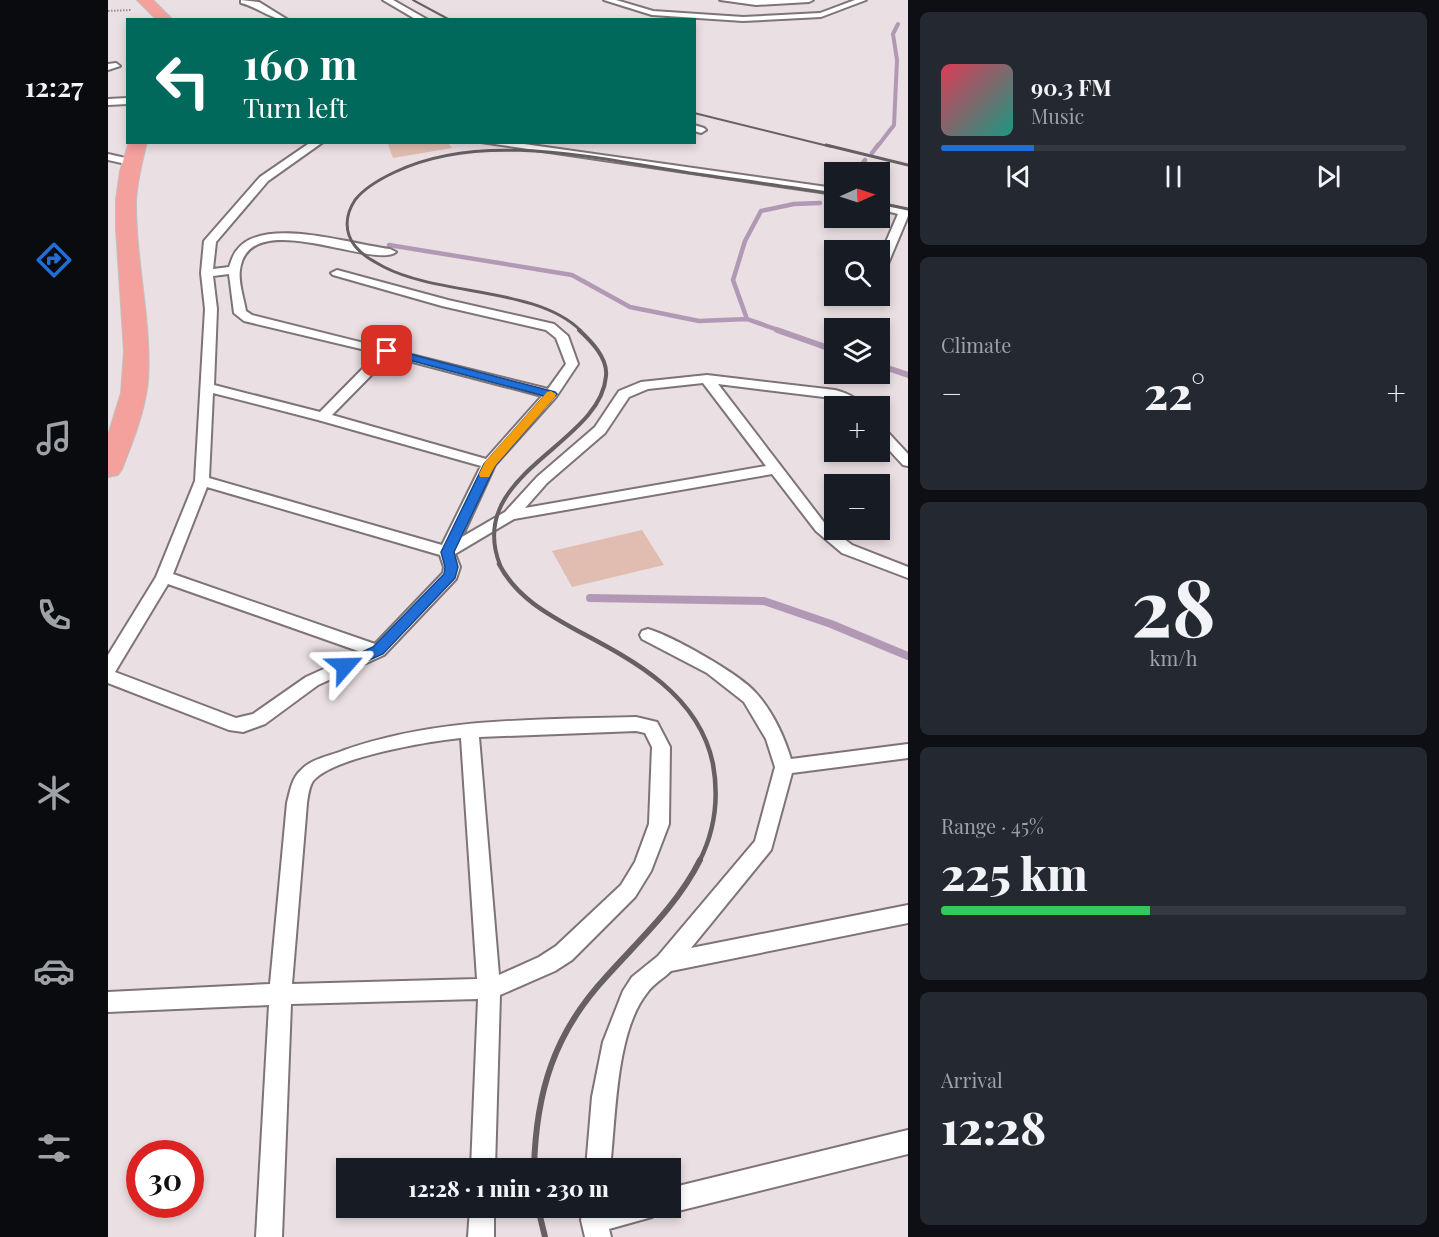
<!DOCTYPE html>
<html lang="en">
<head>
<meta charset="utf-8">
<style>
	:root { --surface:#171b24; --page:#242831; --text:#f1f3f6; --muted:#9ea1a6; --line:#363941; --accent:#206ed8 }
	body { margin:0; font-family:"Playfair Display",serif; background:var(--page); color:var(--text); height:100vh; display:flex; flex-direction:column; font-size:22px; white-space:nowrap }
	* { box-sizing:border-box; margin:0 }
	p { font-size:20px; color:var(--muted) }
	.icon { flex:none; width:33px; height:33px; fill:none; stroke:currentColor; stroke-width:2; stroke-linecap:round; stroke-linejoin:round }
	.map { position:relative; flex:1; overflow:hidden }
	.side { display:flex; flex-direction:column; gap:12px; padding:12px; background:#0d0f14; width:531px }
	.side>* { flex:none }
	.hud { position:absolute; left:18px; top:18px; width:570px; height:126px; border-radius:0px; box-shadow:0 3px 9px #0003; background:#00695c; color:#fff; overflow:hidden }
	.needle { width:39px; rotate:87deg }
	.tools { position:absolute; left:716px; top:162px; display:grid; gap:12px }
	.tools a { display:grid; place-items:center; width:66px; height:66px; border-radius:0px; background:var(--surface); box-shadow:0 3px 9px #0003; font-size:30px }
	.speed { position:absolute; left:18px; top:1140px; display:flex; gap:12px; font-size:30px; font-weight:700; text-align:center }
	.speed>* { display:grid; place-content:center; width:78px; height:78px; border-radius:50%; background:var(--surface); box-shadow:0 3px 9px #0003; line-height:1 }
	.speed .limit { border:9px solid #d22; background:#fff; color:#111 }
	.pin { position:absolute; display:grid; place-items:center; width:51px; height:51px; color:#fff; margin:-26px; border-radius:12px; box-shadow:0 3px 9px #0006 }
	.me { position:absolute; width:66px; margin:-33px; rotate:65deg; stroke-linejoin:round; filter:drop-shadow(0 0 4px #0008) }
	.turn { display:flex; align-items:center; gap:21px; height:126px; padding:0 18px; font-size:27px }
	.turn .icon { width:78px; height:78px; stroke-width:2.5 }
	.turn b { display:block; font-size:42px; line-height:51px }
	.big { font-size:45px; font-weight:800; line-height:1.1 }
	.side .widget { flex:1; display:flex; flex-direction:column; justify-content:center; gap:9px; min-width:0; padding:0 21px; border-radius:9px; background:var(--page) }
	.side .dial { align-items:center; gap:0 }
	.dial b { font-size:78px; line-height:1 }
	.song { display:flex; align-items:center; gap:18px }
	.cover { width:72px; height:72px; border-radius:9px; background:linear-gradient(135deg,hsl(350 70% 55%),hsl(170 70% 35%)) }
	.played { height:6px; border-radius:3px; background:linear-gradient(90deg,var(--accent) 20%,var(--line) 20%) }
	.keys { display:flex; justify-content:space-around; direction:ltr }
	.heat { display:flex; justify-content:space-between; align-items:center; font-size:33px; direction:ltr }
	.charge { height:9px; border-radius:4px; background:linear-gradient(90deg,#34c759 45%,var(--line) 0) }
	.trip { position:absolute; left:228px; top:1158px; width:345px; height:60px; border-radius:0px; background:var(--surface); box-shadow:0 3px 9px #0003; font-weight:800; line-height:60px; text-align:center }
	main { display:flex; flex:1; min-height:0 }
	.tabs { display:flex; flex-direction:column; width:108px; justify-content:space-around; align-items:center; background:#090b0e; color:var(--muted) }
	.tabs .icon { width:42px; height:42px }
	.tabs .on { color:var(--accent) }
	.tabs b { font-size:27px; color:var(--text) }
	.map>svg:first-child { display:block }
</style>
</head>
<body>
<main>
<nav class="tabs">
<b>12:27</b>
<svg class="icon on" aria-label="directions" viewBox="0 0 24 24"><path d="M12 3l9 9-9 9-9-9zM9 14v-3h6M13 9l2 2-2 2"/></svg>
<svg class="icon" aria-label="music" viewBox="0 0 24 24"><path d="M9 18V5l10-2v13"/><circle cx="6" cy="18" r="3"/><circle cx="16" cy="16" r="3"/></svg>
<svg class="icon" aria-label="phone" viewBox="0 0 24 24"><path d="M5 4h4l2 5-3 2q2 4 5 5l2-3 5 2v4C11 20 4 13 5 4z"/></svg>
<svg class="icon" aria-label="climate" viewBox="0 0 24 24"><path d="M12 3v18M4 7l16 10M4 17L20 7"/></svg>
<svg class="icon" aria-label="car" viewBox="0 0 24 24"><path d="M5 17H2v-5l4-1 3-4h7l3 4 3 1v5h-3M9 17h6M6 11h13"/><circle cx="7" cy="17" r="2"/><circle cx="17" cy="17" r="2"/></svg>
<svg class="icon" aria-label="filters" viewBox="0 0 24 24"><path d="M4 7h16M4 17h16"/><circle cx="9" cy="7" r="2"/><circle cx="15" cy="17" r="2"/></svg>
</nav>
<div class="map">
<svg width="800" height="1237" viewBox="0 0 800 1237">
	<rect width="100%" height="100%" fill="#eadfe2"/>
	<path fill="#e0bdb0" d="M297,142L340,143L344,148L285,158L280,144Z
		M534,530L556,565L464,587L444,551Z"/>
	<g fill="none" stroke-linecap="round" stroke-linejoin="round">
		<path stroke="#b199b6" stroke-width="4" d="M769,147L786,125L789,60L785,34L790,24"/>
		<path stroke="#b199b6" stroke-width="4.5" d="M764,153L770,145
			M748,172L757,160
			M281,245L464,275L522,307L591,321L639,319L673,331
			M639,319L625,280L637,241L653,211L686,204L712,203"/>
		<path stroke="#b199b6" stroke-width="6" d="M669,330L726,350
			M771,365L800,375"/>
		<path stroke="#b199b6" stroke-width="8" d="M482,598L656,601L723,624L800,656"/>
		<defs>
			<path id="street" d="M133,0L151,2L180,20C163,20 150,7 133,3Z
				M275,0H285L320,20H309Z
				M496,0H508L545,11L635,17L712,13L747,0H758L713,17L635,21L544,15Z
				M612,0H705L701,2L648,5Z
				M0,64L8,63L12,66L0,70Z
				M20,98V104L0,105V99Z
				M586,125L596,128L598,130L593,133L586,131Z
				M203,142H215L160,181L108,242L105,269L121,267C123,262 125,254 129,250C155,215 245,245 282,249L288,252C266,270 140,204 132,270C130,282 136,299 138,311L144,315L440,389L458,364L448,338L438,330L334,306L225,275L223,273L229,270L340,300L446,324L460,336L470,364L448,397L387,465L354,537L397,512L429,477L487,427L511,391L533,382L599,375L727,390C738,393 749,397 754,406H741L724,398L610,384L718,525L744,545L800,567V578L734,553L708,531L664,474L406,519L347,554L352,567L348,579L276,655L210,685L157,724L135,732L121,730L0,683V655L48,577L87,481L97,309L93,273L96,241L152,177ZM121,274L126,313L136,321L270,353L212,412L106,385L109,309L105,276ZM282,356L434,396L378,459L224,415ZM595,383L658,466L417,508L439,483L497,433L521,397L540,389ZM105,393L210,420L373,466L334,545L101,478ZM99,487L332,555L336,567L335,573L267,644L65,574ZM60,584L253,652L198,677L145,714L128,718L7,672Z
				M373,142H402L726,188V194Z
				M0,154L22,159L23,161L18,164L0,160Z
				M771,203L800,210V216L777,271L771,274V258L790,214L771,209Z
				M771,427L776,428L800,454V466L795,465L771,439Z
				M540,629C564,636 632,674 648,693C664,711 676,736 683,759L800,744V758L684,773L663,850L583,948L800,905V923L563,971C556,978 545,984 539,993C507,1033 508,1119 502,1168H478L484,1097L495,1042L515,991L524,977L550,956L647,841L667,767L658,739L636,702L599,673L534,639L532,635L534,631Z
				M528,717L549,722L562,747L561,824L543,871L527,897L464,960L447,971L392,995L387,1168H363L370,999L183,1004L174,1237H148L161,1005L0,1012V992L162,984L179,803C182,791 184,778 193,770C203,759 221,756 234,751C329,717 429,720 528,717ZM528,731L537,733L544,747L541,824L527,862L513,885L448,946L431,957L391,975L371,737ZM353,738L369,979L184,984L199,803C200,796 201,787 205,781C225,757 322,741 353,738Z
				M800,1130V1154L562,1213L552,1208H562V1188Z
				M362,1208H386V1237H360Z
				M475,1208H547L544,1217L501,1229L503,1237H477L473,1220Z"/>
			<path id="highway" d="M29,0H45L65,20H49Z
				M21,142H39C34,162 29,181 28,201C27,261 44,320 40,381C37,411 25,441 14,469L10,475L0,477V435L13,393L16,351L8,229V200L12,171Z"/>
		</defs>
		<use href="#street" stroke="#7e7477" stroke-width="4"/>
		<use href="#highway" stroke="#c1c0c0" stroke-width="2"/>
		<path stroke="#989092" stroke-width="2" stroke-dasharray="1.5 1.5" stroke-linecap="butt" d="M0,11L23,10"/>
		<use href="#street" fill="#fff" fill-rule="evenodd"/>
		<use href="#highway" fill="#f4a09d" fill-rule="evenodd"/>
		<path stroke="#676062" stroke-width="2" d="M305,0L342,20
			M586,113L724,147"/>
		<path stroke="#676062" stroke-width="3" d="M718,145L800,165
			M771,203L800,209
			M473,331C430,287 332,296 276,267C265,261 255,256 247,246C236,232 237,215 247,200C257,187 272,179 287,172C374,130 491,159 582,173C630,180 678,186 726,194"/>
		<path stroke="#676062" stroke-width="4" d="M392,565C356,473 493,445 498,376C500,358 483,341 471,330"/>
		<path stroke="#676062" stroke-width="4.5" d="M391,564C408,597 439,614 470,631C527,661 591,695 605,764C611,798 607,831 591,862"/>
		<path stroke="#676062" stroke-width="6" d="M426,1168C428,1092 446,1033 498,977C531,940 569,906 592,860
			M430,1208L437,1237"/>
	</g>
	<path fill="#206ed8" stroke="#15488c" stroke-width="1.5" d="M279,348L447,392L449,394L387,466L346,552L350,567L347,578L275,654L237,671L230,666L232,662L265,647L336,574L337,567L333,552L376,464L436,396L275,353L274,351Z"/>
	<path fill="#f59e0b" d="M443,391L448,394L447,397L387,466L381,477H372L371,474L377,462L439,392Z"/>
</svg>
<div class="tools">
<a><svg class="needle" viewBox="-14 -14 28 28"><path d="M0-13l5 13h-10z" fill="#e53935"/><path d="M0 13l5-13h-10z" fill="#9ea1a6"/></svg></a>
<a><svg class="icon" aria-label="search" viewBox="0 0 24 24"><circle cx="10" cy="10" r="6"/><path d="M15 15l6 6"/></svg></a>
<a><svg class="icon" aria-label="layers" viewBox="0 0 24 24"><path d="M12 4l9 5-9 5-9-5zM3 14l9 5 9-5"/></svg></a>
<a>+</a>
<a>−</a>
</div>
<div class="speed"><div class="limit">30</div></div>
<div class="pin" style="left:279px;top:351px;background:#d93025"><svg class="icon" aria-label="arrive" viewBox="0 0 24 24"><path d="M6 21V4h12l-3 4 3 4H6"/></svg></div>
<svg class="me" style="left:237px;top:666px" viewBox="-20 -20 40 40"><path d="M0-17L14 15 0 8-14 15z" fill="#206ed8" stroke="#fff" stroke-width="4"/></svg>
<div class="trip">12:28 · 1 min · 230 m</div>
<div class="hud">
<div class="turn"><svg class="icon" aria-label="left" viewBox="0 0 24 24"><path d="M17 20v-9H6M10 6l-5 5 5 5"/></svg><div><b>160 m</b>Turn left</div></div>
</div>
</div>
<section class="side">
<div class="widget">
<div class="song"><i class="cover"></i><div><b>90.3 FM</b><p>Music</p></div></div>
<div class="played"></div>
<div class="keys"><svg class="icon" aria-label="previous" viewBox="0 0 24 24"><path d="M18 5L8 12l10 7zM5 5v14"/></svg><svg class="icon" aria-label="pause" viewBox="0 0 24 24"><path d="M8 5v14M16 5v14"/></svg><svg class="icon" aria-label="next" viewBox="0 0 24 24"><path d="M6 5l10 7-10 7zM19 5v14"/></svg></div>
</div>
<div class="widget"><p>Climate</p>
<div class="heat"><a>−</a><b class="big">22°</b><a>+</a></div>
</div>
<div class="widget dial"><b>28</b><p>km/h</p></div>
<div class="widget"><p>Range · 45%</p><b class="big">225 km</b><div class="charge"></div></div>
<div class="widget"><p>Arrival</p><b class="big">12:28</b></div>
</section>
</main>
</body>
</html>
